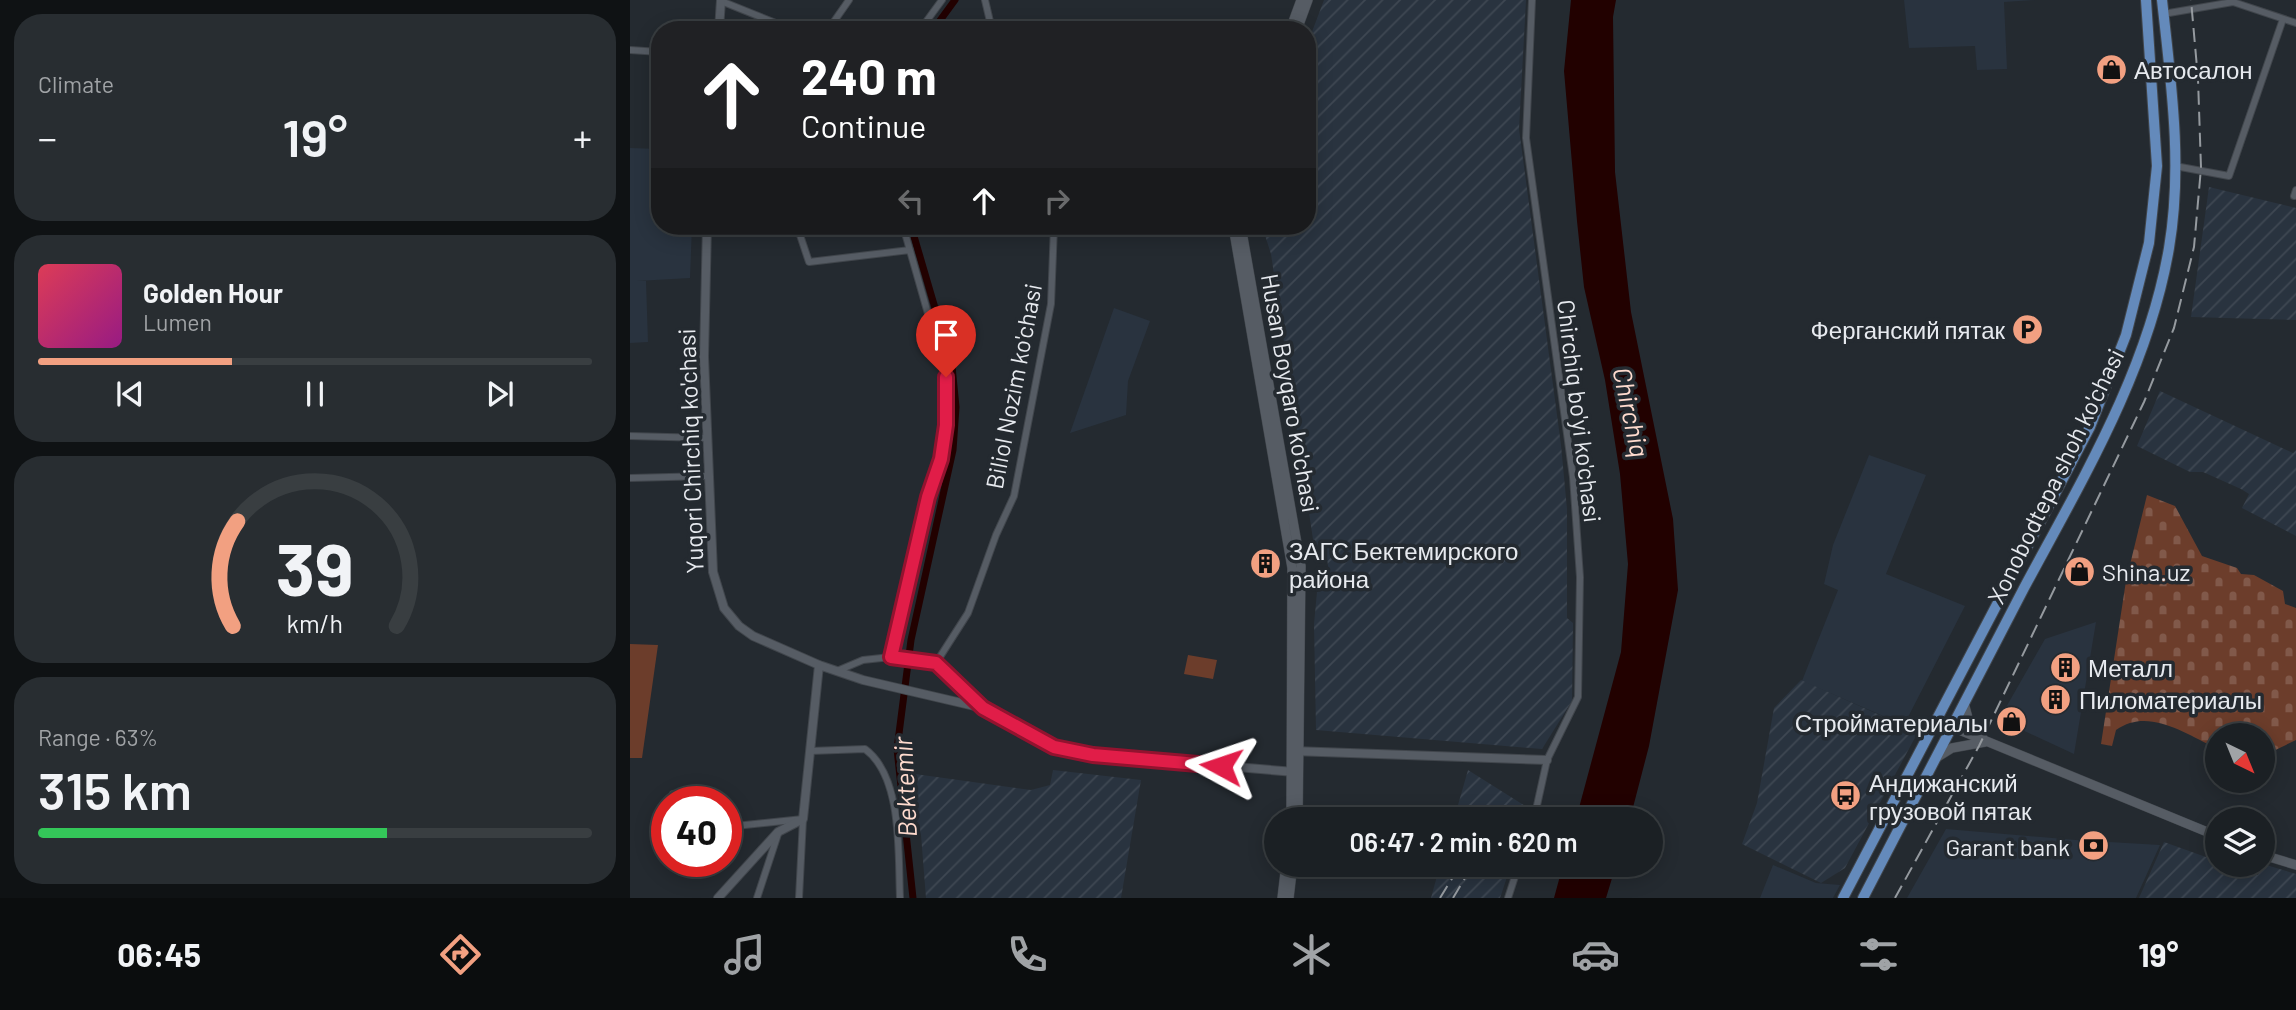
<!DOCTYPE html>
<html lang="en">
<head>
<meta charset="utf-8">
<style>
	:root { --surface:#1b2024; --page:#282d31; --text:#f1f3f6; --muted:#a0a3a6; --line:#393e41; --accent:#f2a081 }
	body { margin:0; font-family:Barlow,sans-serif; background:var(--page); color:var(--text); height:100vh; display:flex; flex-direction:column; font-size:26px; white-space:nowrap }
	* { box-sizing:border-box; margin:0 }
	p { font-size:23px; color:var(--muted) }
	.icon { flex:none; width:38px; height:38px; fill:none; stroke:currentColor; stroke-width:2; stroke-linecap:round; stroke-linejoin:round }
	.map { position:relative; flex:1; overflow:hidden }
	.side { display:flex; flex-direction:column; gap:14px; padding:14px; background:#0f1214; width:630px }
	.side>* { flex:none }
	.top-card { position:absolute; left:21px; top:21px; width:665px; height:214px; border-radius:28px; box-shadow:0 4px 18px #0003,0 0 0 2px var(--line); background:#202124; color:#fff; overflow:hidden }
	.needle { width:46px; rotate:137deg }
	.fabs { position:absolute; left:1575px; top:723px; display:grid; gap:14px }
	.fabs a { display:grid; place-items:center; width:70px; height:70px; border-radius:50%; background:var(--surface); box-shadow:0 4px 18px #0003,0 0 0 2px var(--line); font-size:35px }
	.speed { position:absolute; left:21px; top:786px; display:flex; gap:14px; font-size:35px; font-weight:700; text-align:center }
	.speed>* { display:grid; place-content:center; width:91px; height:91px; border-radius:50%; background:var(--surface); box-shadow:0 4px 18px #0003,0 0 0 2px var(--line); line-height:1 }
	.speed .limit { border:10px solid #d22; background:#fff; color:#111 }
	.pin { position:absolute; display:grid; place-items:center; width:60px; height:60px; color:#fff; margin:-72px -30px; border-radius:50% 50% 50% 0; rotate:-45deg; box-shadow:0 0 7px #0007 }
	.pin .icon { rotate:45deg }
	.me { position:absolute; width:77px; margin:-38px; rotate:275deg; stroke-linejoin:round; filter:drop-shadow(0 0 5px #0008) }
	.turn { display:flex; align-items:center; gap:24px; height:147px; padding:0 35px; font-size:32px }
	.turn .icon { width:91px; height:91px; stroke-width:2.5 }
	.turn b { display:block; font-size:49px; line-height:60px }
	.lanes { display:flex; align-items:center; height:66px; padding:0 35px; background:#0003; justify-content:center; gap:35px; direction:ltr }
	.lanes .off { opacity:.35 }
	.big { font-size:52px; font-weight:600; line-height:1.1 }
	.side .tile { flex:1; display:flex; flex-direction:column; justify-content:center; gap:10px; min-width:0; padding:0 24px; border-radius:28px; background:var(--page) }
	.side .dial { align-items:center; gap:0 }
	.dial svg { height:182px; overflow:visible; fill:none; stroke:var(--line); stroke-width:7; stroke-linecap:round; text-anchor:middle }
	.dial text { fill:var(--text); stroke:none }
	.song { display:flex; align-items:center; gap:21px }
	.cover { width:84px; height:84px; border-radius:10px; background:linear-gradient(135deg,hsl(350 70% 55%),hsl(310 70% 35%)) }
	.played { height:7px; border-radius:4px; background:linear-gradient(90deg,var(--accent) 35%,var(--line) 35%) }
	.keys { display:flex; justify-content:space-around; direction:ltr }
	.heat { display:flex; justify-content:space-between; align-items:center; font-size:38px; direction:ltr }
	.charge { height:10px; border-radius:5px; background:linear-gradient(90deg,#34c759 63%,var(--line) 0) }
	.trip { position:absolute; left:634px; top:807px; width:399px; height:70px; border-radius:35px; background:var(--surface); box-shadow:0 4px 18px #0003,0 0 0 2px var(--line); font-weight:600; line-height:70px; text-align:center }
	.menu { display:flex; height:112px; justify-content:space-around; align-items:center; background:#0b0d0e; color:var(--muted) }
	.menu .icon { width:49px; height:49px }
	.menu .current { color:var(--accent) }
	.menu b { font-size:32px; color:var(--text) }
	main { display:flex; flex:1; min-height:0 }
	.map>svg:first-child { display:block }
</style>
</head>
<body>
<main>
<section class="side">
<div class="tile"><p>Climate</p>
<div class="heat"><a>−</a><b class="big">19°</b><a>+</a></div>
</div>
<div class="tile">
<div class="song"><i class="cover"></i><div><b>Golden Hour</b><p>Lumen</p></div></div>
<div class="played"></div>
<div class="keys"><svg class="icon" aria-label="previous" viewBox="0 0 24 24"><path d="M18 5L8 12l10 7zM5 5v14"/></svg><svg class="icon" aria-label="pause" viewBox="0 0 24 24"><path d="M8 5v14M16 5v14"/></svg><svg class="icon" aria-label="next" viewBox="0 0 24 24"><path d="M6 5l10 7-10 7zM19 5v14"/></svg></div>
</div>
<div class="tile dial"><svg viewBox="0 0 100 80">
<path d="M14 69A42 42 0 1 1 86 69"/>
<path d="M14 69A42 42 0 0 1 16 23" stroke="#f2a081"/>
<text x="50" y="56" font-size="32" font-weight="700">39</text>
<text x="50" y="72" font-size="11">km/h</text>
</svg></div>
<div class="tile"><p>Range · 63%</p><b class="big">315 km</b><div class="charge"></div></div>
</section>
<div class="map">
<svg width="1666" height="898" viewBox="0 0 1666 898">
	<defs>
		<pattern id="industrial-furrows" width="10" height="10" patternUnits="userSpaceOnUse" patternTransform="scale(1.75)"><rect width="10" height="10" fill="#29333f"/><path d="M-1 1l2-2M0 10L10 0M9 11l2-2" fill="none" stroke="#3e4752"/></pattern>
		<pattern id="cemetery-stones" width="16" height="16" patternUnits="userSpaceOnUse" patternTransform="scale(1.75)"><rect width="16" height="16" fill="#6c3d2b"/><path d="M2 7V4a2 2 0 0 1 4 0v3zM10 15v-3a2 2 0 0 1 4 0v3z" fill="#81594a"/></pattern>
	</defs>
	<rect width="100%" height="100%" fill="#242a30"/>
	<path fill="#29333f" d="M1274,0H1405L1374,2L1377,69L1347,70L1345,46L1279,48Z
		M0,148L30,149V226H62L60,278L7,281H16L18,342L0,343Z
		M484,308L520,321L498,381L496,415L440,433Z
		M1239,455L1296,475L1256,574L1335,606L1274,725L1172,681L1208,590L1194,584L1203,545Z
		M1466,622L1444,754L1373,721L1371,716L1415,639Z
		M1316,829L1446,840L1530,845L1506,898H1277Z
		M1143,865L1186,883L1210,885L1203,898H1130Z"/>
	<path fill="url(#industrial-furrows)" d="M694,0H896L889,129L931,445L937,509V618L943,623L942,701L912,749L686,730L684,624L687,592L701,589L697,558L685,553L641,254L632,226H677V45Z
		M1579,187L1666,208V320L1561,317Z
		M1530,391L1663,453L1666,450V536L1612,508L1619,494L1611,489L1573,472H1560L1507,446Z
		M1171,680L1288,732L1215,868L1191,883L1112,844L1127,803L1144,708Z
		M423,770L511,780L491,898H296L291,835L284,815L285,774L401,790L420,785Z
		M838,770L900,809L896,819H824Z
		M1534,842L1587,861V864L1599,865L1628,875L1633,864L1666,874V898H1509Z
		M810,865V864L881,865L870,898H801Z"/>
	<path fill="#6c3d2b" d="M0,644L28,645L12,758H0Z
		M558,655L587,660L583,679L554,674Z"/>
	<path fill="url(#cemetery-stones)" d="M1517,495L1545,506L1572,556L1607,568L1611,574L1624,575L1653,591L1655,604L1666,608V740L1633,756V735H1587V763L1582,746C1551,731 1517,708 1486,730L1482,746L1471,744L1496,581Z"/>
	<path fill="#220100" d="M941,0H986L983,17L985,172L1001,312L1043,519L1048,590L1019,746L1000,819H946L991,652L998,564L990,474L975,380L954,287L947,221L934,71Z
		M933,865H986L976,898H924Z"/>
	<g fill="none" stroke-linecap="round" stroke-linejoin="round">
		<path stroke="#220100" stroke-width="7" d="M303,30L325,0
			M281,226L322,366L326,407L323,450L281,640L267,749L283,898"/>
		<defs>
			<path id="minor" d="M355,0L362,30
				M902,0L896,138L943,477L950,577L948,697L917,760L904,819
				M91,1L163,30
				M1533,14L1603,2L1666,23
				M198,30L219,0
				M290,30L312,0
				M0,50L30,52
				M1545,166L1599,176L1653,19
				M1664,196L1666,190
				M167,226L179,262L280,250
				M0,436L76,438
				M0,478L78,476
				M261,657L298,497L311,459L317,409L316,377L273,226
				M306,663L338,613L366,535L384,496L421,304L424,226
				M207,671L233,660L261,657L306,663L352,707
				M180,751L235,749C273,777 268,854 270,898
				M43,794L44,802
				M96,827L173,819L169,898
				M127,898L148,834
				M878,898L889,864"/>
			<path id="tertiary" d="M89,30L91,0
				M77,226L74,357L83,572L94,608L109,626L123,636L189,665L233,680L353,708L424,747L463,755L665,772
				M663,751L917,760
				M88,898L148,832L173,819L189,665"/>
			<path id="secondary" d="M660,30L671,0
				M667,30L678,0
				M603,226L662,568L661,819
				M611,226L671,566L668,819
				M1334,703L1338,718L1353,738
				M1305,720L1587,836
				M1306,758L1322,748L1355,742
				M1633,855L1666,865
				M652,898L656,864
				M659,898L663,864"/>
			<path id="trunk" d="M1213,898L1460,427L1496,335L1519,243L1527,166L1516,0
				M1233,898C1287,795 1340,691 1394,588C1452,480 1518,371 1539,248C1553,166 1541,82 1532,0"/>
		</defs>
		<use href="#minor" stroke="#41464c" stroke-width="8"/>
		<use href="#tertiary" stroke="#41464c" stroke-width="10"/>
		<use href="#secondary" stroke="#41464c" stroke-width="10"/>
		<use href="#trunk" stroke="#41464c" stroke-width="12"/>
		<use href="#minor" stroke="#565c64" stroke-width="6"/>
		<use href="#tertiary" stroke="#565c64" stroke-width="8"/>
		<use href="#secondary" stroke="#565c64" stroke-width="9"/>
		<use href="#trunk" stroke="#648abb" stroke-width="10"/>
		<path stroke="#959a9f" stroke-width="2" stroke-dasharray="14 7" stroke-linecap="butt" d="M810,898L831,864
			M823,898L835,878
			M1265,898L1349,746L1514,402L1544,328L1564,247L1571,168L1568,79L1561,0"/>
	</g>
	<g fill="none" stroke-linecap="round" stroke-linejoin="round">
		<defs>
			<path id="route" d="M316,377V425L311,459L298,497L261,657L306,663L353,708L424,747L463,755L591,766"/>
		</defs>
		<use href="#route" stroke="#92132f" stroke-width="18"/>
		<use href="#route" stroke="#e11d48" stroke-width="12"/>
	</g>
	<defs>
		<symbol id="shop-disc" viewBox="-11 -11 22 22"><circle r="9.5" fill="#f2a081" stroke="#242a30"/><path d="M-5-2.5h2.3a2.7 3.5 0 0 1 5.4 0H5L5.5 6h-11ZM-1.5-2.5h3a1.5 2.3 0 0 0-3 0Z" fill="#111"/></symbol>
		<symbol id="parking-disc" viewBox="-11 -11 22 22"><circle r="9.5" fill="#f2a081" stroke="#242a30"/><path d="M-3.5-5.5H1a3.5 3.5 0 0 1 0 7H-1V5.5H-3.5ZM-1-3.4V-.6H.8a1.4 1.4 0 0 0 0-2.8Z" fill="#111"/></symbol>
		<symbol id="building-disc" viewBox="-11 -11 22 22"><circle r="9.5" fill="#f2a081" stroke="#242a30"/><path d="M-4-6H4V6H1V3H-1V6H-4ZM-2.5-4.3h1.7v1.8h-1.7ZM.8-4.3h1.7v1.8H.8ZM-2.5-1h1.7V.8h-1.7ZM.8-1h1.7V.8H.8Z" fill="#111"/></symbol>
		<symbol id="bus-disc" viewBox="-11 -11 22 22"><circle r="9.5" fill="#f2a081" stroke="#242a30"/><path d="M-5-6H5V4H4V6H2V4H-2V6H-4V4H-5ZM-3.5-4V0h7V-4ZM-3.5 1.2v1.5H-2V1.2ZM2 1.2v1.5H3.5V1.2Z" fill="#111"/></symbol>
		<symbol id="bank-disc" viewBox="-11 -11 22 22"><circle r="9.5" fill="#f2a081" stroke="#242a30"/><path d="M-6-4H6V4H-6ZM0-2.3a2.3 2.3 0 1 0 0 4.6a2.3 2.3 0 1 0 0-4.6Z" fill="#111"/></symbol>
	</defs>
	<g fill-rule="evenodd">
		<use href="#shop-disc" x="1464" y="52" width="35" height="35"/>
		<use href="#parking-disc" x="1380" y="312" width="35" height="35"/>
		<use href="#building-disc" x="618" y="546" width="35" height="35"/>
		<use href="#shop-disc" x="1432" y="554" width="35" height="35"/>
		<use href="#building-disc" x="1418" y="650" width="35" height="35"/>
		<use href="#building-disc" x="1408" y="682" width="35" height="35"/>
		<use href="#shop-disc" x="1364" y="704" width="35" height="35"/>
		<use href="#bus-disc" x="1198" y="778" width="35" height="35"/>
		<use href="#bank-disc" x="1446" y="828" width="35" height="35"/>
	</g>
	<g text-anchor="middle" dominant-baseline="central" stroke-width="7" stroke-linejoin="round" paint-order="stroke">
		<g font-size="24" fill="#e7eaef" stroke="#242a30" text-anchor="start">
			<text x="1504" y="69">Автосалон</text>
			<text x="1375" y="329" text-anchor="end">Ферганский пятак</text>
			<text x="659" y="550">ЗАГС Бектемирского<tspan x="659" dy="28">района</tspan></text>
			<text x="1472" y="571">Shina.uz</text>
			<text x="1458" y="667">Металл</text>
			<text x="1449" y="699">Пиломатериалы</text>
			<text x="1358" y="722" text-anchor="end">Стройматериалы</text>
			<text x="1239" y="782">Андижанский<tspan x="1239" dy="28">грузовой пятак</tspan></text>
			<text x="1440" y="846" text-anchor="end">Garant bank</text>
		</g>
		<g font-size="24" fill="#e7eaef" stroke="#242a30">
			<text transform="translate(383 386) rotate(-79)">Biliol Nozim ko'chasi</text>
			<text transform="translate(661 393) rotate(80)">Husan Boyqaro ko'chasi</text>
			<text transform="translate(950 411) rotate(83)">Chirchiq bo'yi ko'chasi</text>
			<text transform="translate(60 451) rotate(-92)">Yuqori Chirchiq ko'chasi</text>
			<text transform="translate(1425 476) rotate(-64)">Xonobodtepa shoh ko'chasi</text>
		</g>
		<g font-size="26" font-style="italic" fill="#ffdbce" stroke="#242a30">
			<text transform="translate(1002 412) rotate(78)">Chirchiq</text>
			<text transform="translate(274 787) rotate(-93)">Bektemir</text>
		</g>
	</g>
</svg>
<div class="fabs">
<a><svg class="needle" viewBox="-14 -14 28 28"><path d="M0-13l5 13h-10z" fill="#e53935"/><path d="M0 13l5-13h-10z" fill="#a0a3a6"/></svg></a>
<a><svg class="icon" aria-label="layers" viewBox="0 0 24 24"><path d="M12 4l9 5-9 5-9-5zM3 14l9 5 9-5"/></svg></a>
</div>
<div class="speed"><div class="limit">40</div></div>
<div class="pin" style="left:316px;top:377px;background:#d93025"><svg class="icon" aria-label="arrive" viewBox="0 0 24 24"><path d="M6 21V4h12l-3 4 3 4H6"/></svg></div>
<svg class="me" style="left:591px;top:766px" viewBox="-20 -20 40 40"><path d="M0-17L14 15 0 8-14 15z" fill="#e11d48" stroke="#fff" stroke-width="4"/></svg>
<div class="trip">06:47 · 2 min · 620 m</div>
<div class="top-card">
<div class="turn"><svg class="icon" aria-label="ahead" viewBox="0 0 24 24"><path d="M12 20V5M6 11l6-6 6 6"/></svg><div><b>240 m</b>Continue</div></div>
<div class="lanes"><svg class="icon off" aria-label="left" viewBox="0 0 24 24"><path d="M17 20v-9H6M10 6l-5 5 5 5"/></svg><svg class="icon" aria-label="ahead" viewBox="0 0 24 24"><path d="M12 20V5M6 11l6-6 6 6"/></svg><svg class="icon off" aria-label="right" viewBox="0 0 24 24"><path d="M7 20v-9h11M14 6l5 5-5 5"/></svg></div>
</div>
</div>
</main>
<nav class="menu">
<b>06:45</b>
<svg class="icon current" aria-label="directions" viewBox="0 0 24 24"><path d="M12 3l9 9-9 9-9-9zM9 14v-3h6M13 9l2 2-2 2"/></svg>
<svg class="icon" aria-label="music" viewBox="0 0 24 24"><path d="M9 18V5l10-2v13"/><circle cx="6" cy="18" r="3"/><circle cx="16" cy="16" r="3"/></svg>
<svg class="icon" aria-label="phone" viewBox="0 0 24 24"><path d="M5 4h4l2 5-3 2q2 4 5 5l2-3 5 2v4C11 20 4 13 5 4z"/></svg>
<svg class="icon" aria-label="climate" viewBox="0 0 24 24"><path d="M12 3v18M4 7l16 10M4 17L20 7"/></svg>
<svg class="icon" aria-label="car" viewBox="0 0 24 24"><path d="M5 17H2v-5l4-1 3-4h7l3 4 3 1v5h-3M9 17h6M6 11h13"/><circle cx="7" cy="17" r="2"/><circle cx="17" cy="17" r="2"/></svg>
<svg class="icon" aria-label="filters" viewBox="0 0 24 24"><path d="M4 7h16M4 17h16"/><circle cx="9" cy="7" r="2"/><circle cx="15" cy="17" r="2"/></svg>
<b>19°</b>
</nav>
</body>
</html>
